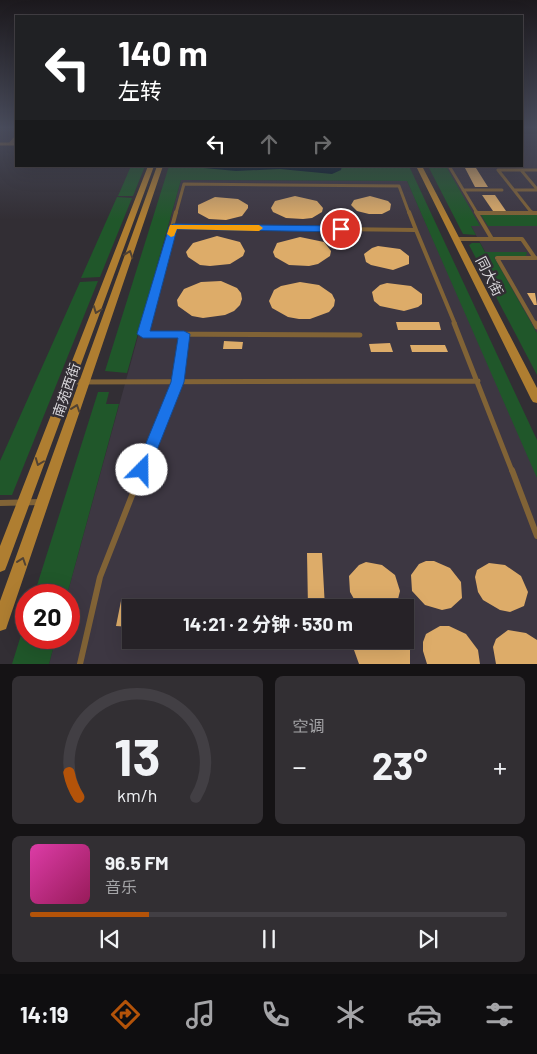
<!DOCTYPE html>
<html lang="zh">
<head>
<meta charset="utf-8">
<style>
	:root { --surface:#262227; --page:#322f33; --text:#f1f3f6; --muted:#a4a4a7; --line:#423f44; --accent:#b45309 }
	body { margin:0; font-family:Barlow,"Noto Sans SC",sans-serif; background:var(--page); color:var(--text); height:100vh; display:flex; flex-direction:column; font-size:19px; white-space:nowrap }
	* { box-sizing:border-box; margin:0 }
	p { font-size:16px; color:var(--muted) }
	.icon { flex:none; width:28px; height:28px; fill:none; stroke:currentColor; stroke-width:2; stroke-linecap:round; stroke-linejoin:round }
	.map { position:relative; height:664px; overflow:hidden }
	.panel { display:flex; flex-direction:column; gap:12px; padding:12px; background:#151315; flex:1 }
	.panel>* { flex:none }
	.banner { position:absolute; left:15px; top:15px; width:508px; height:152px; border-radius:0px; box-shadow:0 5px 20px #0002,0 0 0 1px var(--line); background:#202124; color:#fff; overflow:hidden }
	.speed { position:absolute; left:15px; top:584px; display:flex; gap:10px; font-size:25px; font-weight:700; text-align:center }
	.speed>* { display:grid; place-content:center; width:65px; height:65px; border-radius:50%; background:var(--surface); box-shadow:0 5px 20px #0002,0 0 0 1px var(--line); line-height:1 }
	.speed .limit { border:8px solid #d22; background:#fff; color:#111 }
	.pin { position:absolute; display:grid; place-items:center; width:42px; height:42px; color:#fff; margin:-21px; border:2px solid #fff; border-radius:50%; box-shadow:0 1px 5px #0007 }
	.me { position:absolute; width:55px; margin:-28px; rotate:22deg; stroke-linejoin:round; filter:drop-shadow(0 0 4px #0008) }
	.turn { display:flex; align-items:center; gap:18px; height:105px; padding:0 20px; font-size:22px }
	.turn .icon { width:65px; height:65px; stroke-width:2.5 }
	.turn b { display:block; font-size:35px; line-height:42px }
	.lanes { display:flex; align-items:center; height:48px; padding:0 20px; background:#0003; justify-content:center; gap:25px; direction:ltr }
	.lanes .off { opacity:.35 }
	.big { font-size:38px; font-weight:700; line-height:1.1 }
	.panel .widget { flex:1; display:flex; flex-direction:column; justify-content:center; gap:8px; min-width:0; padding:0 18px; border-radius:8px; background:var(--page) }
	.panel .dial { align-items:center; gap:0 }
	.dial svg { height:130px; overflow:visible; fill:none; stroke:var(--line); stroke-width:7; stroke-linecap:round; text-anchor:middle }
	.dial text { fill:var(--text); stroke:none }
	.song { display:flex; align-items:center; gap:15px }
	.cover { width:60px; height:60px; border-radius:8px; background:linear-gradient(135deg,hsl(320 70% 55%),hsl(330 70% 35%)) }
	.played { height:5px; border-radius:2px; background:linear-gradient(90deg,var(--accent) 25%,var(--line) 25%) }
	.keys { display:flex; justify-content:space-around; direction:ltr }
	.heat { display:flex; justify-content:space-between; align-items:center; font-size:28px; direction:ltr }
	.panel .tiles { flex:1; display:grid; gap:12px; grid-template-columns:1fr 1fr }
	.widget:last-child { grid-column:span 2 }
	.trip { position:absolute; left:122px; top:599px; width:292px; height:50px; border-radius:0px; background:var(--surface); box-shadow:0 5px 20px #0002,0 0 0 1px var(--line); font-weight:700; line-height:50px; text-align:center }
	.tab-bar { display:flex; height:80px; justify-content:space-around; align-items:center; background:#0f0e10; color:var(--muted) }
	.tab-bar .icon { width:35px; height:35px }
	.tab-bar .active { color:var(--accent) }
	.tab-bar b { font-size:22px; color:var(--text) }
	.map>svg:first-child { display:block }
</style>
</head>
<body>
<div class="map">
<svg width="537" height="664" viewBox="0 0 537 664">
	<rect width="100%" height="100%" fill="#322e34"/>
	<path fill="#3d3742" fill-rule="evenodd" d="M0,127H16V145H0Z
		M521,134H537V346L438,166H521Z
		M181,180L407,181L537,472V664H49L56,638H69L67,595ZM131,608H406V640H131Z"/>
	<path fill="#20572a" d="M131,166H145L133,196H118Z
		M169,166H409L537,440V478L407,181L181,180L127,373L105,371Z
		M428,166H446L480,226H471L476,235L463,234Z
		M117,197L132,198L100,277L81,278Z
		M537,214V226H488L481,215Z
		M472,243H480L485,252H527L526,256L494,257L537,333V375L469,245Z
		M98,281L12,495H0V461L80,282Z
		M98,392H109L106,404H119L67,595H34Z
		M26,619V638H56L49,664H12Z"/>
	<path fill="#021a27" d="M342,166L341,170L332,174L280,169L236,171L193,167Z"/>
	<path fill="#ddac69" d="M465,168H476L488,187H475Z
		M482,195H495L506,211H493Z
		M295,196L317,201L323,208L322,212L312,218L303,219L286,218L273,212L271,208L275,201Z
		M370,196L388,201L391,204L390,210L382,214H369L357,211L351,205L354,200Z
		M215,197L238,199L248,205V208L242,216L226,220L209,219L198,213V205Z
		M217,236L240,242L245,251L243,256L230,264L210,266L200,265L188,257L186,252L193,243Z
		M300,237L324,242L331,251L330,256L318,264L309,266L289,265L275,257L273,252L277,243Z
		M378,246L400,249L409,256V264L393,270L371,265L366,262L364,254L372,248Z
		M221,281L237,288L241,293L242,299L240,305L234,311L225,315L203,318L192,316L178,306L177,300L184,289L201,282Z
		M300,282L319,285L332,294L335,300L334,306L329,312L310,319H299L288,317L272,308L269,301L274,290L281,286Z
		M387,283L411,286L422,294V304L418,307L404,311L380,306L374,301L372,292L380,285Z
		M527,293H535L537,305H534Z
		M396,322H439L441,330H398Z
		M224,341L243,342L242,349H223Z
		M390,343L393,352H371L369,344Z
		M410,345H445L448,352H412Z
		M307,553H322L325,608H308Z
		M426,561H434L450,568L461,582L462,598L451,608L442,610L425,605L412,591L411,575L419,564Z
		M366,562L382,565L395,575L400,591L398,599L390,608H365L354,599L350,592L349,576L359,565Z
		M489,563L505,565L521,576L528,592L524,606L510,612L500,610L483,600L478,592L475,577L477,570Z
		M121,601L282,603V608H131V627L116,626Z
		M440,626H449L466,634L478,650L480,664H427L423,651V642L426,634Z
		M508,630L526,633L537,640V664H496L493,647L496,639Z
		M356,640H406L410,649V664H359L354,650Z"/>
	<g fill="none" stroke-linecap="round" stroke-linejoin="round">
		<path stroke="#816336" stroke-width="3" d="M0,144H16
			M10,144L16,137
			M449,166L477,213
			M521,170L537,189
			M463,190H502
			M514,190H537
			M176,213L184,184L399,186L409,213
			M532,213L498,170H537"/>
		<path stroke="#816336" stroke-width="4" d="M409,212L416,230
			M476,212L492,239
			M531,212L532,213
			M477,213H537
			M173,227L416,230L455,324
			M456,239H522L535,258
			M497,258L535,324
			M497,258H536
			M146,324L176,212"/>
		<path stroke="#816336" stroke-width="5" d="M146,323L143,334L360,335
			M454,323L512,471
			M535,323L537,327
			M70,382L478,381
			M142,471L177,382L184,334"/>
		<path stroke="#816336" stroke-width="6" d="M512,470L537,536
			M0,503L41,502
			M80,664L100,577L142,470"/>
		<path fill="#af7e31" fill-rule="evenodd" d="M148,166H154L7,565L5,570L0,572V546Z
			M157,166H163L8,623L6,629L0,631V601Z
			M416,166H422L537,388V403L533,402L531,399Z"/>
	</g>
	<defs><path id="oneway-chevron" d="M-2-3.5L2.5 0L-2 3.5" fill="none" stroke-width="1.6" stroke-linecap="round" stroke-linejoin="round" transform="scale(1.25)"/></defs>
	<g stroke="#514233">
		<use href="#oneway-chevron" transform="translate(129 254) rotate(-71)"/>
		<use href="#oneway-chevron" transform="translate(97 310) rotate(111)"/>
		<use href="#oneway-chevron" transform="translate(76 408) rotate(-71)"/>
		<use href="#oneway-chevron" transform="translate(39 462) rotate(111)"/>
		<use href="#oneway-chevron" transform="translate(22 561) rotate(-71)"/>
	</g>
	<linearGradient id="sky" x2="0" y2="1"><stop stop-color="#1c191d"/><stop offset="0.58" stop-color="#494c5c"/><stop offset="1" stop-color="#494c5c" stop-opacity="0"/></linearGradient>
	<rect width="537" height="220" fill="url(#sky)"/>
	<path fill="#1a73e8" stroke="#114b97" d="M173,224L341,226L346,229L341,232L177,229L150,331H184L190,334L184,382L149,470L147,474H137L135,470L171,382L178,338H143L137,334L169,227Z"/>
	<path fill="#f59e0b" d="M170,225H259L263,228L259,231L177,229L174,236L171,237L167,234Z"/>
	<g text-anchor="middle" dominant-baseline="central" stroke-width="5" stroke-linejoin="round" paint-order="stroke">
		<g font-size="14" fill="#d8d6da" stroke="#322e34">
			<text transform="translate(490 276) rotate(63)">同大街</text>
			<text transform="translate(66 390) rotate(-71)">南苑西街</text>
		</g>
	</g>
</svg>
<div class="speed"><div class="limit">20</div></div>
<div class="pin" style="left:341px;top:229px;background:#d93025"><svg class="icon" aria-label="arrive" viewBox="0 0 24 24"><path d="M6 21V4h12l-3 4 3 4H6"/></svg></div>
<svg class="me" style="left:142px;top:470px" viewBox="-20 -20 40 40"><circle r="19" fill="#fff"/><path d="M0-13L10 11 0 6-10 11z" fill="#1a73e8"/></svg>
<div class="trip">14:21 · 2 分钟 · 530 m</div>
<div class="banner">
<div class="turn"><svg class="icon" aria-label="left" viewBox="0 0 24 24"><path d="M17 20v-9H6M10 6l-5 5 5 5"/></svg><div><b>140 m</b>左转</div></div>
<div class="lanes"><svg class="icon" aria-label="left" viewBox="0 0 24 24"><path d="M17 20v-9H6M10 6l-5 5 5 5"/></svg><svg class="icon off" aria-label="ahead" viewBox="0 0 24 24"><path d="M12 20V5M6 11l6-6 6 6"/></svg><svg class="icon off" aria-label="right" viewBox="0 0 24 24"><path d="M7 20v-9h11M14 6l5 5-5 5"/></svg></div>
</div>
</div>
<section class="panel">
<div class="tiles">
<div class="widget dial"><svg viewBox="0 0 100 80">
<path d="M14 69A42 42 0 1 1 86 69"/>
<path d="M14 69A42 42 0 0 1 8 54" stroke="#b45309"/>
<text x="50" y="56" font-size="32" font-weight="700">13</text>
<text x="50" y="72" font-size="11">km/h</text>
</svg></div>
<div class="widget"><p>空调</p>
<div class="heat"><a>−</a><b class="big">23°</b><a>+</a></div>
</div>
<div class="widget">
<div class="song"><i class="cover"></i><div><b>96.5 FM</b><p>音乐</p></div></div>
<div class="played"></div>
<div class="keys"><svg class="icon" aria-label="previous" viewBox="0 0 24 24"><path d="M18 5L8 12l10 7zM5 5v14"/></svg><svg class="icon" aria-label="pause" viewBox="0 0 24 24"><path d="M8 5v14M16 5v14"/></svg><svg class="icon" aria-label="next" viewBox="0 0 24 24"><path d="M6 5l10 7-10 7zM19 5v14"/></svg></div>
</div>
</div>
</section>
<nav class="tab-bar">
<b>14:19</b>
<svg class="icon active" aria-label="directions" viewBox="0 0 24 24"><path d="M12 3l9 9-9 9-9-9zM9 14v-3h6M13 9l2 2-2 2"/></svg>
<svg class="icon" aria-label="music" viewBox="0 0 24 24"><path d="M9 18V5l10-2v13"/><circle cx="6" cy="18" r="3"/><circle cx="16" cy="16" r="3"/></svg>
<svg class="icon" aria-label="phone" viewBox="0 0 24 24"><path d="M5 4h4l2 5-3 2q2 4 5 5l2-3 5 2v4C11 20 4 13 5 4z"/></svg>
<svg class="icon" aria-label="climate" viewBox="0 0 24 24"><path d="M12 3v18M4 7l16 10M4 17L20 7"/></svg>
<svg class="icon" aria-label="car" viewBox="0 0 24 24"><path d="M5 17H2v-5l4-1 3-4h7l3 4 3 1v5h-3M9 17h6M6 11h13"/><circle cx="7" cy="17" r="2"/><circle cx="17" cy="17" r="2"/></svg>
<svg class="icon" aria-label="filters" viewBox="0 0 24 24"><path d="M4 7h16M4 17h16"/><circle cx="9" cy="7" r="2"/><circle cx="15" cy="17" r="2"/></svg>
</nav>
</body>
</html>
